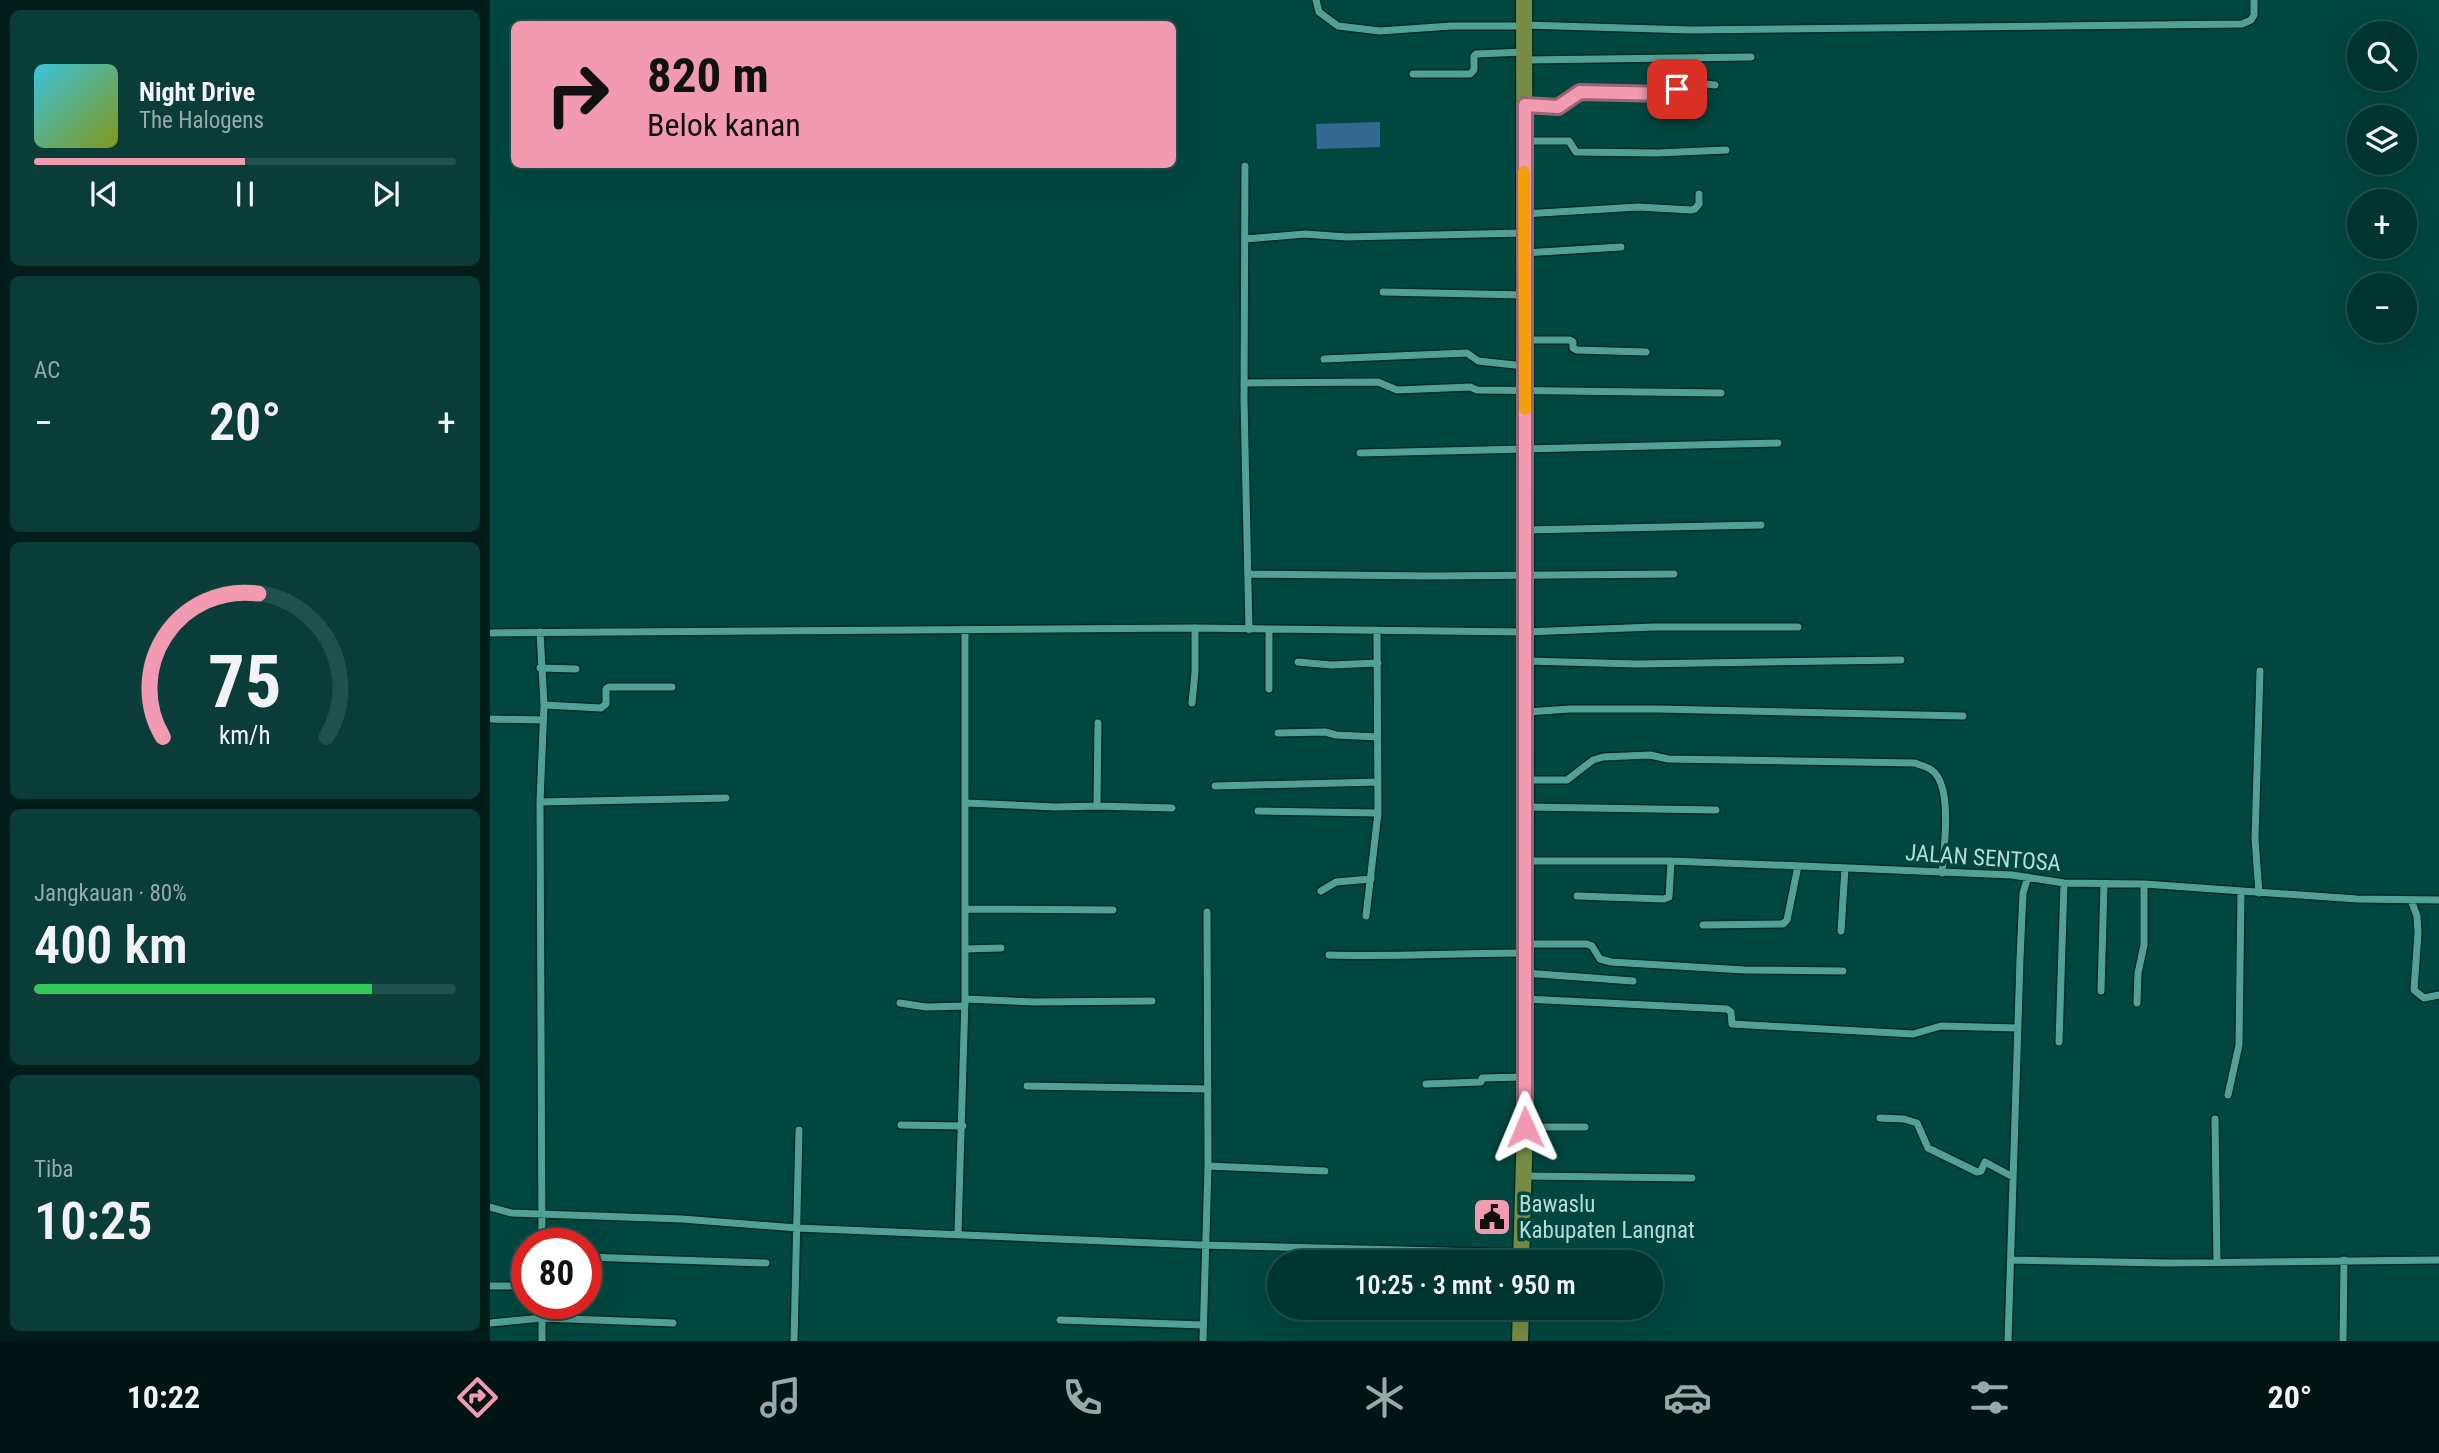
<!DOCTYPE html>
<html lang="id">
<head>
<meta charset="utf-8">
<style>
	:root { --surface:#00352f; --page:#0a3d37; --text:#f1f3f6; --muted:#95abaa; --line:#22504b; --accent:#f19ab1 }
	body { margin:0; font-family:"Roboto Condensed",sans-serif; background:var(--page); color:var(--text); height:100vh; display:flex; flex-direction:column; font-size:26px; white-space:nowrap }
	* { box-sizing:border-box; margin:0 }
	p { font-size:23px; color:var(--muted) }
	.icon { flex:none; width:38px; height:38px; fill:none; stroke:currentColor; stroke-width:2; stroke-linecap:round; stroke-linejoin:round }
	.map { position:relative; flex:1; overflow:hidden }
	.panel { display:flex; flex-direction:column; gap:10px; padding:10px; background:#001d1a; width:490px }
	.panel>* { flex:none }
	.top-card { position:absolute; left:21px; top:21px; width:665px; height:147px; border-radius:10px; box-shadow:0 7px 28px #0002,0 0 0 2px var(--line); background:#f19ab1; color:#111; overflow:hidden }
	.tools { position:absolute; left:1857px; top:21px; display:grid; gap:14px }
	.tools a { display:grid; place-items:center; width:70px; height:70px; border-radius:50%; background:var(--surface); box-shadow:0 7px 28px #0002,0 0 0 2px var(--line); font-size:35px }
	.speed { position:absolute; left:21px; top:1228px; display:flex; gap:14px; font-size:35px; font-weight:700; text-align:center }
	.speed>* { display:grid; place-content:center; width:91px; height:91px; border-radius:50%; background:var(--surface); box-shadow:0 7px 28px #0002,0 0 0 2px var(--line); line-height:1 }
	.speed .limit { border:10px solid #d22; background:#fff; color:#111 }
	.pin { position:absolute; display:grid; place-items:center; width:60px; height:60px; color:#fff; margin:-30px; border-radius:14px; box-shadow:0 4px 10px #0006 }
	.me { position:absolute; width:77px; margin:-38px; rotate:359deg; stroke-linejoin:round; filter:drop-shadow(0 0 5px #0008) }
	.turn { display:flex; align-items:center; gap:24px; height:147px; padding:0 21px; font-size:32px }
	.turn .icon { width:91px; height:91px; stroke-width:2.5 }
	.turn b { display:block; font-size:49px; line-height:60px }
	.big { font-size:52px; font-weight:600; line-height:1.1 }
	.panel .tile { flex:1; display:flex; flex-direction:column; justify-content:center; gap:10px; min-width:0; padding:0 24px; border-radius:10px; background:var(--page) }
	.panel .dial { align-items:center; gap:0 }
	.dial svg { height:182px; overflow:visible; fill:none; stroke:var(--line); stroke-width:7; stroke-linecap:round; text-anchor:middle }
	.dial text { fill:var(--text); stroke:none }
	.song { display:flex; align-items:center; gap:21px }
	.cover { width:84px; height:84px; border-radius:10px; background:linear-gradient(135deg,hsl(190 70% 55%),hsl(70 70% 35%)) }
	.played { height:7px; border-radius:4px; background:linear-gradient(90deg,var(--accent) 50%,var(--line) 50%) }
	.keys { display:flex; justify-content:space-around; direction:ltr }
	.heat { display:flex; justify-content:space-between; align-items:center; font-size:38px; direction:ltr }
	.charge { height:10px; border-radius:5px; background:linear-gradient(90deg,#34c759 80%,var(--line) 0) }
	.trip { position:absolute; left:777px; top:1250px; width:396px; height:70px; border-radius:35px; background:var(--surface); box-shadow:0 7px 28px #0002,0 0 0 2px var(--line); font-weight:600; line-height:70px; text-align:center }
	.menu { display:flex; height:112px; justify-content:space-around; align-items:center; background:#001513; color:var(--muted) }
	.menu .icon { width:49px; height:49px }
	.menu .current { color:var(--accent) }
	.menu b { font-size:32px; color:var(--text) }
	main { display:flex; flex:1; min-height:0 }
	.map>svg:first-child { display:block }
</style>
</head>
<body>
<main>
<section class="panel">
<div class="tile">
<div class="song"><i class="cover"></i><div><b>Night Drive</b><p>The Halogens</p></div></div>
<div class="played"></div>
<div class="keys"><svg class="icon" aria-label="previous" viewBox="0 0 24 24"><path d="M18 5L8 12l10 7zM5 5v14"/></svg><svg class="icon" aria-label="pause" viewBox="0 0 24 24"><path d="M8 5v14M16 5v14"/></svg><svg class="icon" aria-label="next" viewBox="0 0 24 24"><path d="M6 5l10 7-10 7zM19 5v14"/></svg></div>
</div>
<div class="tile"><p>AC</p>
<div class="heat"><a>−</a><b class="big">20°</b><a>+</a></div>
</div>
<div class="tile dial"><svg viewBox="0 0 100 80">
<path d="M14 69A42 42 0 1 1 86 69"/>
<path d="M14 69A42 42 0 0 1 56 6" stroke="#f19ab1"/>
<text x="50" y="56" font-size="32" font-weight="700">75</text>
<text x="50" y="72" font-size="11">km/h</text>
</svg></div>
<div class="tile"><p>Jangkauan · 80%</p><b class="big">400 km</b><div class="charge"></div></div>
<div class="tile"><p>Tiba</p><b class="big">10:25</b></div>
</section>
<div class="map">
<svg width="1949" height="1341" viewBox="0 0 1949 1341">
	<rect width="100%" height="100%" fill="#00473f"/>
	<path fill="#336990" d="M890,122V147L827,149L826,124Z"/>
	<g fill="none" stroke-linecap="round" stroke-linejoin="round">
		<defs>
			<path id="street" d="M826,0L829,12L848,26L890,31L961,26H1033
				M1034,25L1201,30L1752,24L1761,20L1764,15V0
				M1035,60L1261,57
				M923,74H980L984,70V56L986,54L1034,52
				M1036,105L1067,107L1090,92L1180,94L1195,82L1225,85
				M1034,141H1079L1086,152L1167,153L1236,150
				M755,166L754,400L759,630
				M1034,214L1148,207L1201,210L1205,209L1209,204V194
				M756,239L815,234L856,237L1034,233
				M1034,253L1131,247
				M893,292L1034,295
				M1034,340H1080L1083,342V348L1087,350L1156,352
				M834,359L977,353L988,361L1034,366
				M756,383L888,382L907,390L980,387L987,390L1231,393
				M870,453L1288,443
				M1035,530L1271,525
				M759,574L940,576L1184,574
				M50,632L54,705L50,802L52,1244
				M0,633L705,628L1035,632L1164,627H1308
				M1037,661L1147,664L1411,660
				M808,662L841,665L888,663
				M50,668L86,669
				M779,689V630
				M702,703L705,672V628
				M54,705L111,708L116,704V689L119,687H182
				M1037,712L1080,709H1168L1473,716
				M0,719L53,720
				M788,733L835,732L846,735L887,737
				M1035,780H1077L1103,760L1113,757L1160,755L1178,759L1425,763C1432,766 1440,767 1445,773C1462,792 1454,849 1452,873
				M725,786L888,782
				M50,802L236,798
				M476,803L566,807L607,806L608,723
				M607,806L682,808
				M1036,807L1226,810
				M768,811L888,813
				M1035,861H1181L1312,866L1522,875L1574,883L1654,884L1867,899L1949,900
				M831,891L846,882L881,879
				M1769,893L1765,839L1770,671
				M1087,896L1174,899L1179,897L1181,861
				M1921,900L1927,916L1928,933L1924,990L1934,998L1949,995
				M475,909L623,910
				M876,916L888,813L887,630
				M1213,925L1293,924L1297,920L1308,866
				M1351,931L1355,868
				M1035,944H1097L1102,946L1110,959L1121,962L1254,970L1353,971
				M475,949L511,948
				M839,955C904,957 969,953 1034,953
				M1035,973L1143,981
				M1611,991L1614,884
				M475,999L545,1002L662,1001
				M1035,999L1237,1009L1241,1012L1242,1024L1423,1034L1451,1026L1527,1028
				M410,1003L436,1007L475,1006
				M1647,1003L1648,973L1654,945V884
				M1569,1042L1574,883
				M936,1084L991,1082L992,1078L1034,1077
				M537,1086L718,1089
				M1738,1095L1749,1045L1751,891
				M1390,1118L1414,1119L1427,1123L1438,1148L1487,1172L1491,1171L1495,1162L1523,1177
				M1725,1119L1727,1262
				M411,1125L473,1126
				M1036,1127H1095
				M718,1166L835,1171
				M1035,1176L1202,1178
				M0,1207L21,1213L192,1219L307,1228L710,1245L1030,1253
				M468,1233L475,999V631
				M96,1257L276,1263
				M1521,1260L1676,1263L1949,1260
				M0,1286H37
				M52,1304V1341
				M570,1320L713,1325
				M0,1323L53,1318L183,1323
				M304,1341L309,1130
				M713,1341L718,1166L717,912
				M1518,1341L1530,959L1533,893L1538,877
				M1853,1341L1854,1260"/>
			<path id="highway" d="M1031,1262L1035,1127L1036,712L1034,0
				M1030,1341L1031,1307"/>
		</defs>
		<use href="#street" stroke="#002b25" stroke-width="10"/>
		<use href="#highway" stroke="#002b25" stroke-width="19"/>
		<use href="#street" stroke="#52a195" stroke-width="7"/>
		<use href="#highway" stroke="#788b45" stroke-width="16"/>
	</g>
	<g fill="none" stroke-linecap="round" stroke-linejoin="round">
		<defs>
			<path id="route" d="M1035,1127V105L1068,107L1090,92L1176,94L1187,89"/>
		</defs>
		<use href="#route" stroke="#9d6473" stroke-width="18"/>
		<use href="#route" stroke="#f19ab1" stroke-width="12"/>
		<path stroke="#f59e0b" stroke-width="12" d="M1034,172L1035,409"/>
	</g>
	<defs>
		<symbol id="civic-square" viewBox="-11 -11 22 22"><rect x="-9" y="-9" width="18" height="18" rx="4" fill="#f19ab1" stroke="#00473f"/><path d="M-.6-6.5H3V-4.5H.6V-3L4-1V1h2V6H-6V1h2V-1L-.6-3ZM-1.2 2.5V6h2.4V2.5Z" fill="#111"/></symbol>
	</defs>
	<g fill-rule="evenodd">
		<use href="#civic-square" x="980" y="1195" width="44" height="44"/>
	</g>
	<g text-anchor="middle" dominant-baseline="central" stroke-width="7" stroke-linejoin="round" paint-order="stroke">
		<g font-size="23" fill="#b7dcd5" stroke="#00473f">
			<text transform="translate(1493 858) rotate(4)">JALAN SENTOSA</text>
		</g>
		<g font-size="23" fill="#b7dcd5" stroke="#00473f" text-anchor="start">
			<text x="1029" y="1204">Bawaslu<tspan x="1029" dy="26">Kabupaten Langnat</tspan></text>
		</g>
	</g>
</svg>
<div class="tools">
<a><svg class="icon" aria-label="search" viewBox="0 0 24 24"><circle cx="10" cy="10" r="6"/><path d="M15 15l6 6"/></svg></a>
<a><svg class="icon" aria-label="layers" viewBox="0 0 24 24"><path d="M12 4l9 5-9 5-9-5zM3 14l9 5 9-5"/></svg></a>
<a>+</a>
<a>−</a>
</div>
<div class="speed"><div class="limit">80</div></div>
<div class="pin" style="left:1187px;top:89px;background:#d93025"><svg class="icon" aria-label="arrive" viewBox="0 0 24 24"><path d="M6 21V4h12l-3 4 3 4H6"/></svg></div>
<svg class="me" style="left:1035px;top:1127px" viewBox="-20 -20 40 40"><path d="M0-17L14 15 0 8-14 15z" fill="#f19ab1" stroke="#fff" stroke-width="4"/></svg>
<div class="trip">10:25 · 3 mnt · 950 m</div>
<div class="top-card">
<div class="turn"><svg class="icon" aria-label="right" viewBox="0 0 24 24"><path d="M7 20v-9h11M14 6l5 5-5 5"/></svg><div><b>820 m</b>Belok kanan</div></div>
</div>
</div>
</main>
<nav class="menu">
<b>10:22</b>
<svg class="icon current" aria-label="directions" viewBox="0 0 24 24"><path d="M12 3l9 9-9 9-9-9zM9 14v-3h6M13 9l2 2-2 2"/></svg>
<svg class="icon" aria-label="music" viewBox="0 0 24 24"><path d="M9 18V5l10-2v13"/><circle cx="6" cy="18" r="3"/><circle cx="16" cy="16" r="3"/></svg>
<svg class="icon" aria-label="phone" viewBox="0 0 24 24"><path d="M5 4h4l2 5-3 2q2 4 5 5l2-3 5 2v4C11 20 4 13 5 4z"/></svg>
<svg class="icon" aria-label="climate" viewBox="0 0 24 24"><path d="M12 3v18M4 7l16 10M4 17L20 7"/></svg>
<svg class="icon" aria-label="car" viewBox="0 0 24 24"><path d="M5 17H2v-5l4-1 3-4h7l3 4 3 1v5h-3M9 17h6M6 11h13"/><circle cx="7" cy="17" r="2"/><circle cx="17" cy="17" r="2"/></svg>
<svg class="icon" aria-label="filters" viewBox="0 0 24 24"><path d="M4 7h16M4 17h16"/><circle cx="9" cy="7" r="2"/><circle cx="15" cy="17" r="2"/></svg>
<b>20°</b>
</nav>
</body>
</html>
